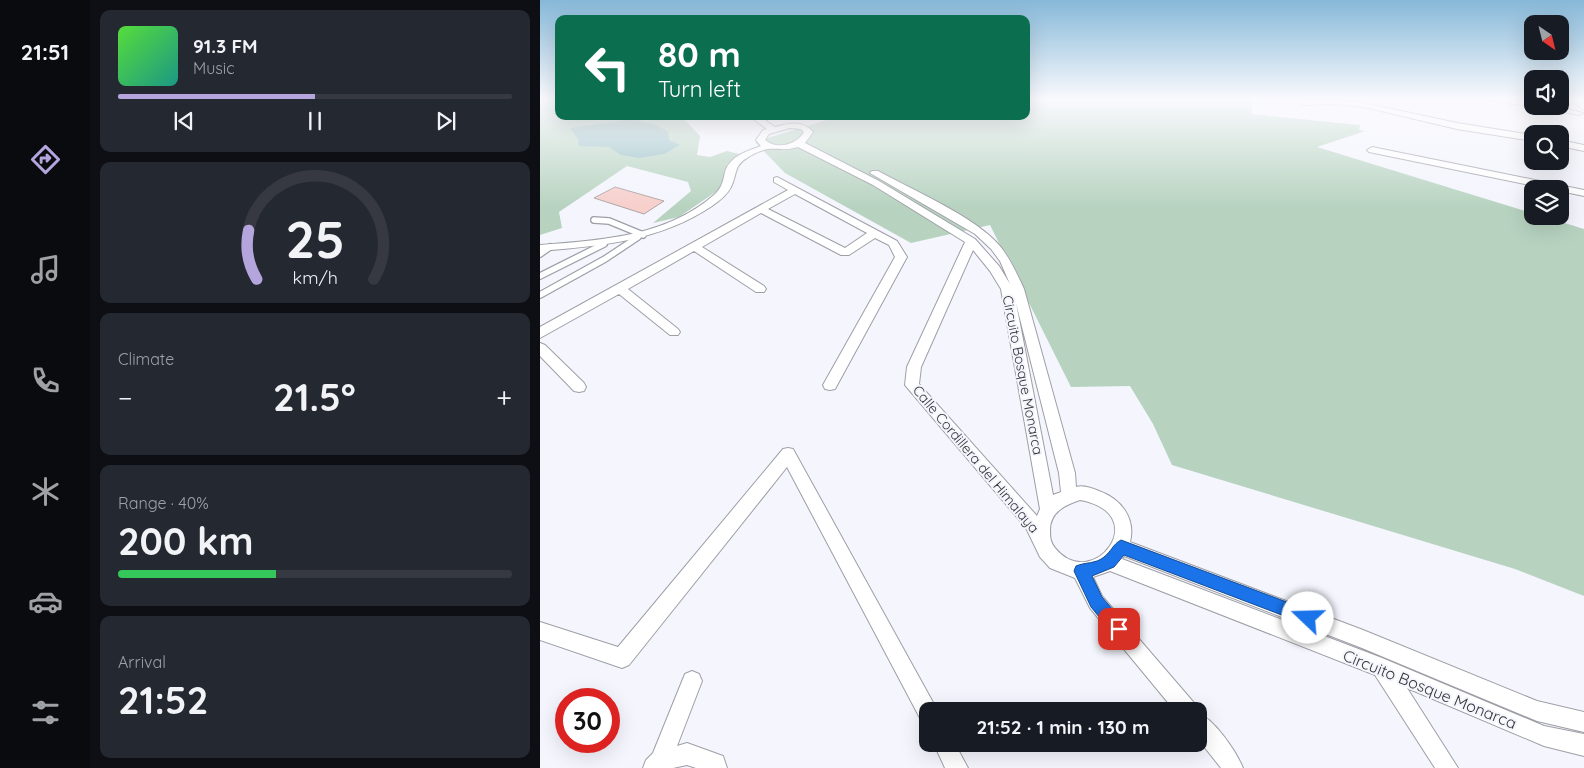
<!DOCTYPE html>
<html lang="en">
<head>
<meta charset="utf-8">
<style>
	:root { --surface:#171b24; --page:#242831; --text:#f1f3f6; --muted:#9ea1a6; --line:#363941; --accent:#b5a5dd }
	body { margin:0; font-family:Quicksand,sans-serif; background:var(--page); color:var(--text); height:100vh; display:flex; flex-direction:column; font-size:19px; white-space:nowrap }
	* { box-sizing:border-box; margin:0 }
	p { font-size:16px; color:var(--muted) }
	.icon { flex:none; width:28px; height:28px; fill:none; stroke:currentColor; stroke-width:2; stroke-linecap:round; stroke-linejoin:round }
	.map { position:relative; flex:1; overflow:hidden }
	.side { display:flex; flex-direction:column; gap:10px; padding:10px; background:#0d0f14; width:450px }
	.side>* { flex:none }
	.guide { position:absolute; left:15px; top:15px; width:475px; height:105px; border-radius:10px; box-shadow:0 5px 20px #0002; background:#0b6e4f; color:#fff; overflow:hidden }
	.needle { width:32px; rotate:145deg }
	.controls { position:absolute; left:984px; top:15px; display:grid; gap:10px }
	.controls a { display:grid; place-items:center; width:45px; height:45px; border-radius:10px; background:var(--surface); box-shadow:0 5px 20px #0002; font-size:25px }
	.speed { position:absolute; left:15px; top:688px; display:flex; gap:10px; font-size:25px; font-weight:700; text-align:center }
	.speed>* { display:grid; place-content:center; width:65px; height:65px; border-radius:50%; background:var(--surface); box-shadow:0 5px 20px #0002; line-height:1 }
	.speed .limit { border:8px solid #d22; background:#fff; color:#111 }
	.pin { position:absolute; display:grid; place-items:center; width:42px; height:42px; color:#fff; margin:-21px; border-radius:10px; box-shadow:0 2px 8px #0006 }
	.me { position:absolute; width:55px; margin:-28px; rotate:291deg; stroke-linejoin:round; filter:drop-shadow(0 0 4px #0008) }
	.turn { display:flex; align-items:center; gap:18px; height:105px; padding:0 20px; font-size:22px }
	.turn .icon { width:65px; height:65px; stroke-width:2.5 }
	.turn b { display:block; font-size:35px; line-height:42px }
	.big { font-size:38px; font-weight:800; line-height:1.1 }
	.side .widget { flex:1; display:flex; flex-direction:column; justify-content:center; gap:8px; min-width:0; padding:0 18px; border-radius:10px; background:var(--page) }
	.side .dial { align-items:center; gap:0 }
	.dial svg { height:130px; overflow:visible; fill:none; stroke:var(--line); stroke-width:7; stroke-linecap:round; text-anchor:middle }
	.dial text { fill:var(--text); stroke:none }
	.song { display:flex; align-items:center; gap:15px }
	.cover { width:60px; height:60px; border-radius:8px; background:linear-gradient(135deg,hsl(110 70% 55%),hsl(170 70% 35%)) }
	.played { height:5px; border-radius:2px; background:linear-gradient(90deg,var(--accent) 50%,var(--line) 50%) }
	.keys { display:flex; justify-content:space-around; direction:ltr }
	.heat { display:flex; justify-content:space-between; align-items:center; font-size:28px; direction:ltr }
	.charge { height:8px; border-radius:4px; background:linear-gradient(90deg,#34c759 40%,var(--line) 0) }
	.trip { position:absolute; left:379px; top:702px; width:288px; height:50px; border-radius:10px; background:var(--surface); box-shadow:0 5px 20px #0002; font-weight:800; line-height:50px; text-align:center }
	main { display:flex; flex:1; min-height:0 }
	.menu { display:flex; flex-direction:column; width:90px; justify-content:space-around; align-items:center; background:#090b0e; color:var(--muted) }
	.menu .icon { width:35px; height:35px }
	.menu .on { color:var(--accent) }
	.menu b { font-size:22px; color:var(--text) }
	.map>svg:first-child { display:block }
</style>
</head>
<body>
<main>
<nav class="menu">
<b>21:51</b>
<svg class="icon on" aria-label="directions" viewBox="0 0 24 24"><path d="M12 3l9 9-9 9-9-9zM9 14v-3h6M13 9l2 2-2 2"/></svg>
<svg class="icon" aria-label="music" viewBox="0 0 24 24"><path d="M9 18V5l10-2v13"/><circle cx="6" cy="18" r="3"/><circle cx="16" cy="16" r="3"/></svg>
<svg class="icon" aria-label="phone" viewBox="0 0 24 24"><path d="M5 4h4l2 5-3 2q2 4 5 5l2-3 5 2v4C11 20 4 13 5 4z"/></svg>
<svg class="icon" aria-label="climate" viewBox="0 0 24 24"><path d="M12 3v18M4 7l16 10M4 17L20 7"/></svg>
<svg class="icon" aria-label="car" viewBox="0 0 24 24"><path d="M5 17H2v-5l4-1 3-4h7l3 4 3 1v5h-3M9 17h6M6 11h13"/><circle cx="7" cy="17" r="2"/><circle cx="17" cy="17" r="2"/></svg>
<svg class="icon" aria-label="filters" viewBox="0 0 24 24"><path d="M4 7h16M4 17h16"/><circle cx="9" cy="7" r="2"/><circle cx="15" cy="17" r="2"/></svg>
</nav>
<section class="side">
<div class="widget">
<div class="song"><i class="cover"></i><div><b>91.3 FM</b><p>Music</p></div></div>
<div class="played"></div>
<div class="keys"><svg class="icon" aria-label="previous" viewBox="0 0 24 24"><path d="M18 5L8 12l10 7zM5 5v14"/></svg><svg class="icon" aria-label="pause" viewBox="0 0 24 24"><path d="M8 5v14M16 5v14"/></svg><svg class="icon" aria-label="next" viewBox="0 0 24 24"><path d="M6 5l10 7-10 7zM19 5v14"/></svg></div>
</div>
<div class="widget dial"><svg viewBox="0 0 100 80">
<path d="M14 69A42 42 0 1 1 86 69"/>
<path d="M14 69A42 42 0 0 1 9 39" stroke="#b5a5dd"/>
<text x="50" y="56" font-size="32" font-weight="700">25</text>
<text x="50" y="72" font-size="11">km/h</text>
</svg></div>
<div class="widget"><p>Climate</p>
<div class="heat"><a>−</a><b class="big">21.5°</b><a>+</a></div>
</div>
<div class="widget"><p>Range · 40%</p><b class="big">200 km</b><div class="charge"></div></div>
<div class="widget"><p>Arrival</p><b class="big">21:52</b></div>
</section>
<div class="map">
<svg width="1044" height="768" viewBox="0 0 1044 768">
	<rect width="100%" height="100%" fill="#f4f5fd"/>
	<path fill="#b7d3c0" d="M0,99H19V116H141L160,136L157,155L170,157L187,151L199,154L188,164L180,189L139,217L113,223L151,191L148,182L87,166L19,212L22,228L0,235Z
		M486,99H713L711,114L820,125L819,130L825,131L777,147L992,213V216H1002L1044,229V596L975,569L632,465L613,424L590,386L531,387L450,225L371,243L245,173L215,142L300,116H486Z"/>
	<path fill="#93bdc1" d="M92,119L116,125L128,132L129,140L140,145L124,154L99,158L81,155L69,147L39,146L38,139L30,128Z"/>
	<path fill="#f7cfcb" stroke="#aea5a4" d="M75,187L124,201L104,214L54,198Z"/>
	<g fill="none" stroke-linecap="round" stroke-linejoin="round">
		<defs>
			<path id="lane" d="M54,220L69,221L103,235
				M0,254L10,247
				M0,276L64,244
				M0,295L65,259L98,237"/>
			<path id="street" d="M950,99H970L992,103V106H1014L1043,113L1039,115L995,106L992,107L954,101Z
				M1029,99H1038L1044,104V110Z
				M793,100L824,103L917,123L992,135V141L917,129L824,107L793,104L762,105L758,103L762,101Z
				M209,116H219L235,127C249,123 263,120 273,132L265,143L339,181L435,239L459,266L470,284L460,261L451,249L435,234L330,173L332,171H338C373,190 435,217 459,245C470,258 477,274 484,289L535,473L536,487C543,485 552,488 559,491C581,499 596,518 590,542L823,630L997,701L1044,712V732L997,721L822,648L584,556L582,559L842,658L1004,726L1044,734V756L1004,746L867,688L918,768H895L835,675L570,571L553,577L562,596L655,704L658,711V713L635,711L550,608L535,578L510,568L500,557L486,528L365,385L367,367L425,242L333,185L258,147C244,151 240,148 228,149C222,150 212,154 207,158C194,165 197,175 191,187C187,195 179,201 172,206C120,241 61,246 0,251V245C60,240 126,237 174,195C182,188 183,181 185,172C190,156 207,151 221,146L216,140L223,130L227,129ZM250,128L261,129L264,132C257,145 236,150 225,140L229,134ZM433,250L450,271L461,289L500,509L497,516L379,384L381,367ZM476,303L519,473L521,492L513,495ZM540,500C615,514 552,594 515,548C510,542 510,536 510,530C510,512 525,505 540,500Z
				M1020,140L1044,145V151L1020,146Z
				M832,147L1044,190V196L1020,191V189H1009L829,152L827,150Z
				M237,177L357,241L367,257L295,389L290,390L285,389L283,385L355,257L349,245L335,238L309,255H301L221,213L162,247L224,286L226,289L224,292H216L154,251L88,289L138,329L140,332L138,335H130L79,294L0,338V327L248,190L234,182V178ZM255,194L327,233L305,248L228,209Z
				M0,343L5,345L44,383L46,387L44,391L39,392L34,391L0,356Z
				M248,448L253,449L395,706L397,711H388V723L381,720L247,467L89,665L82,668L0,640V622L78,647L243,449Z
				M152,671L159,674L162,681L137,746L147,743L183,756L187,768H156L147,765L133,768H103L106,760L113,753L145,674Z
				M658,713C675,720 696,751 703,768H681L658,739Z
				M394,744H415L428,768H405Z"/>
		</defs>
		<use href="#lane" stroke="#9e9fa6" stroke-width="8"/>
		<use href="#street" stroke="#9e9fa6" stroke-width="2"/>
		<use href="#lane" stroke="#fff" stroke-width="5.5"/>
		<use href="#street" fill="#fff" fill-rule="evenodd"/>
	</g>
	<linearGradient id="sky" x2="0" y2="1"><stop stop-color="#86b8d8"/><stop offset="0.48" stop-color="#fafafe"/><stop offset="1" stop-color="#fafafe" stop-opacity="0"/></linearGradient>
	<rect width="1044" height="207" fill="url(#sky)"/>
	<path fill="#1a73e8" stroke="#114b97" d="M581,540L768,610L773,612L775,618L773,623L768,625L584,555L574,567L552,576L562,597L585,624L587,629L585,635L579,637L574,635L551,607L534,571L536,566C545,562 556,564 564,557C571,552 573,544 581,540Z"/>
	<g text-anchor="middle" dominant-baseline="central" stroke-width="4" stroke-linejoin="round" paint-order="stroke">
		<g font-size="14" fill="#353538" stroke="#f4f5fd">
			<text transform="translate(483 375) rotate(79)">Circuito Bosque Monarca</text>
			<text transform="translate(436 459) rotate(50)">Calle Cordillera del Himalaya</text>
		</g>
		<g font-size="16" fill="#353538" stroke="#f4f5fd">
			<text transform="translate(890 689) rotate(22)">Circuito Bosque Monarca</text>
		</g>
	</g>
</svg>
<div class="controls">
<a><svg class="needle" viewBox="-14 -14 28 28"><path d="M0-13l5 13h-10z" fill="#e53935"/><path d="M0 13l5-13h-10z" fill="#9ea1a6"/></svg></a>
<a><svg class="icon" aria-label="sound" viewBox="0 0 24 24"><path d="M4 9h4l5-4v14l-5-4H4zM17 9q2 3 0 6"/></svg></a>
<a><svg class="icon" aria-label="search" viewBox="0 0 24 24"><circle cx="10" cy="10" r="6"/><path d="M15 15l6 6"/></svg></a>
<a><svg class="icon" aria-label="layers" viewBox="0 0 24 24"><path d="M12 4l9 5-9 5-9-5zM3 14l9 5 9-5"/></svg></a>
</div>
<div class="speed"><div class="limit">30</div></div>
<div class="pin" style="left:579px;top:629px;background:#d93025"><svg class="icon" aria-label="arrive" viewBox="0 0 24 24"><path d="M6 21V4h12l-3 4 3 4H6"/></svg></div>
<svg class="me" style="left:768px;top:618px" viewBox="-20 -20 40 40"><circle r="19" fill="#fff"/><path d="M0-13L10 11 0 6-10 11z" fill="#1a73e8"/></svg>
<div class="trip">21:52 · 1 min · 130 m</div>
<div class="guide">
<div class="turn"><svg class="icon" aria-label="left" viewBox="0 0 24 24"><path d="M17 20v-9H6M10 6l-5 5 5 5"/></svg><div><b>80 m</b>Turn left</div></div>
</div>
</div>
</main>
</body>
</html>
